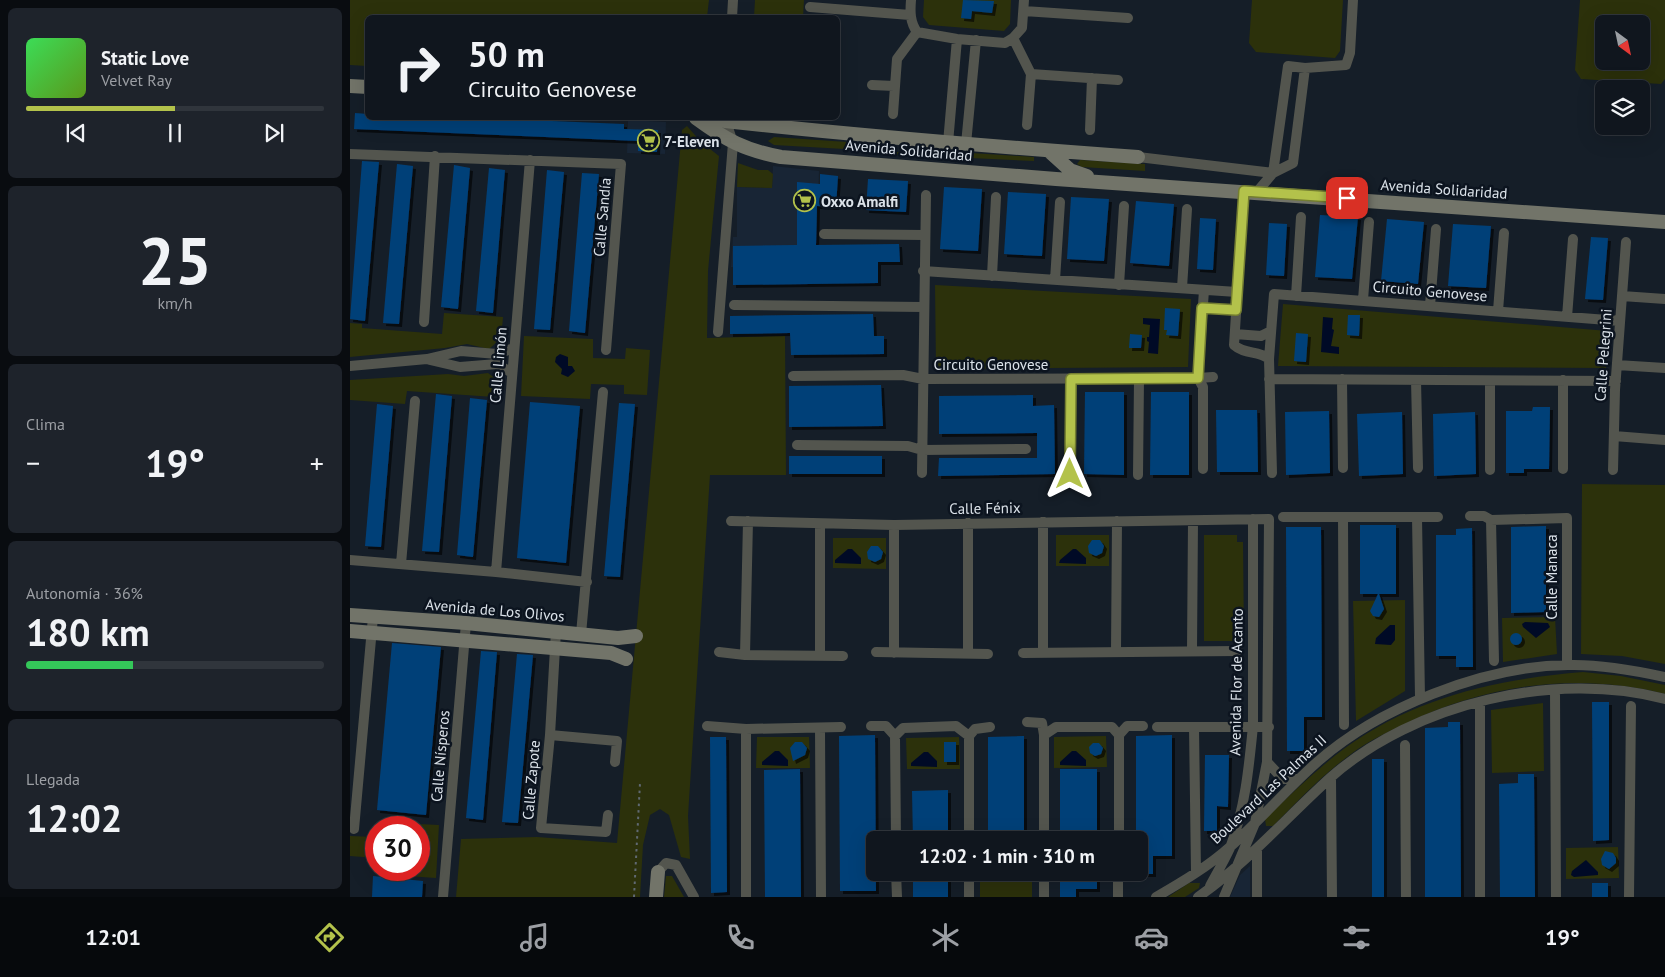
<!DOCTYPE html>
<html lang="es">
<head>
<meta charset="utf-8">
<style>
	:root { --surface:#10161e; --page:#1e232b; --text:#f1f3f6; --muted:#9c9fa4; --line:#30353c; --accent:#b3c24b }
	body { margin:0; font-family:"PT Sans",sans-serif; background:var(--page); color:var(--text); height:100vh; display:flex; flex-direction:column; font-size:19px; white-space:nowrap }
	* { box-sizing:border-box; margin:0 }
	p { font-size:16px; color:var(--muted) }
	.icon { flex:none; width:28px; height:28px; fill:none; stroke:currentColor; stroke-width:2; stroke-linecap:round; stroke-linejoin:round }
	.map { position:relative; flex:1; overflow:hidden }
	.panel { display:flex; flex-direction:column; gap:8px; padding:8px; background:#090c10; width:350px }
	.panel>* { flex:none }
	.top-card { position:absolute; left:15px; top:15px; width:475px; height:105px; border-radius:8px; box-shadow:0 5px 20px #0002,0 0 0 1px var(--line); background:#10161e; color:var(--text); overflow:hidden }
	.needle { width:32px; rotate:147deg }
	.buttons { position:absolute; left:1245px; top:15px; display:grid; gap:10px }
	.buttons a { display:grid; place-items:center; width:55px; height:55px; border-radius:8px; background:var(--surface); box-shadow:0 5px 20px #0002,0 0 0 1px var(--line); font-size:25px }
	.speed { position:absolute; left:15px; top:816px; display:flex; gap:10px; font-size:25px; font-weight:700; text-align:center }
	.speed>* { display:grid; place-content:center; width:65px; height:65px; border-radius:50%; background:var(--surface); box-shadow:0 5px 20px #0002,0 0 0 1px var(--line); line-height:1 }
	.speed .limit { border:8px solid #d22; background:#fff; color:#111 }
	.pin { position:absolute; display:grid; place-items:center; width:42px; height:42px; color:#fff; margin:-21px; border-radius:10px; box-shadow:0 2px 8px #0006 }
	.me { position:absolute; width:55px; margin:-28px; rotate:0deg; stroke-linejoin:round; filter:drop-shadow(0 0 4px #0008) }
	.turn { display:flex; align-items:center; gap:18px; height:105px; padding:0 20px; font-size:22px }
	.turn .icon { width:65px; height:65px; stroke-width:2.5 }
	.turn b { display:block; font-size:35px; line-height:42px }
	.big { font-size:38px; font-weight:700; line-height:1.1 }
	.panel .tile { flex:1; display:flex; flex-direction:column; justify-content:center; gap:8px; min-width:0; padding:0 18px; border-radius:8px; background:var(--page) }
	.panel .dial { align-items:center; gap:0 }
	.dial b { font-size:65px; line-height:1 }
	.song { display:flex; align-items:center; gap:15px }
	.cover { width:60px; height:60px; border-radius:8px; background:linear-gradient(135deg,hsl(130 70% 55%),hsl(90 70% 35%)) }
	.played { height:5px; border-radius:2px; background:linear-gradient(90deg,var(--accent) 50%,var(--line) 50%) }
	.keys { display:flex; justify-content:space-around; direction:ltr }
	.heat { display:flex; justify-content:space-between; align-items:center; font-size:28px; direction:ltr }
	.charge { height:8px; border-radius:4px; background:linear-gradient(90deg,#34c759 36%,var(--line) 0) }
	.trip { position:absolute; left:516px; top:831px; width:282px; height:50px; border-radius:8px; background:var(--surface); box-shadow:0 5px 20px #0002,0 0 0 1px var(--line); font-weight:700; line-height:50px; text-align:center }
	.menu { display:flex; height:80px; justify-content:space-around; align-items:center; background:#06090c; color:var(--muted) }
	.menu .icon { width:35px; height:35px }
	.menu .current { color:var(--accent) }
	.menu b { font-size:22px; color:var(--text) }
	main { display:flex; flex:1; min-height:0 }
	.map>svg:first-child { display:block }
</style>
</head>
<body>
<main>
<section class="panel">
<div class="tile">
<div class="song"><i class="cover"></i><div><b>Static Love</b><p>Velvet Ray</p></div></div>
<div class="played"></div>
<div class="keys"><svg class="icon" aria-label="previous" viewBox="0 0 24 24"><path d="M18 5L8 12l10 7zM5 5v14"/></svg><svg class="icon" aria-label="pause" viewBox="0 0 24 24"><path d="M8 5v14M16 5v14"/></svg><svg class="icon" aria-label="next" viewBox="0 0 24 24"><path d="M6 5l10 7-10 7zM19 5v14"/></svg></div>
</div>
<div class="tile dial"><b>25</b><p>km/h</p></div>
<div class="tile"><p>Clima</p>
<div class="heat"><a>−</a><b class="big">19°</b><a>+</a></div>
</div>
<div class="tile"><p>Autonomía · 36%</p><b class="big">180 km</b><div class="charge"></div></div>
<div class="tile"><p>Llegada</p><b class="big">12:02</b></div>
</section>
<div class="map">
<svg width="1315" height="897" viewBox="0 0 1315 897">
	<defs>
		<filter id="shadow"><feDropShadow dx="3" dy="3" stdDeviation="0" flood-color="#0009"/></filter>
	</defs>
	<rect width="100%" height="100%" fill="#151e28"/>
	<path fill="#182535" d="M278,120L316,122L315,154L277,153Z
		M423,166L469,171L466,266L381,267L383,237H387V187L422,188Z
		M900,866V897H880L890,875Z"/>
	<path fill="#2c310b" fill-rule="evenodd" d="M0,0H359L357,17L18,18L17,66L0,65Z
		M405,0H454L453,17H404Z
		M574,0H661L660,24L654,31L579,25L573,17Z
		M902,0H993L990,51L985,58L906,52L899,43Z
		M1230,0H1315V79L1311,84L1231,79L1225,70ZM1254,24H1291V61H1254Z
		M337,126L351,142L369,156L358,271L357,338L435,336L436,475H360L338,816L340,859L331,857L319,815L310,809L300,815L293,845L290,897H106L111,839L187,837L267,843L332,130Z
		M424,137L512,143V150L424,145L418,141Z
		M558,149L684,157V161L535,154V151L548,152Z
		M730,160L795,164V171L732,167L727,164Z
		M388,163L408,170H418L423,174L422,188L387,187Z
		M585,285L841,299L838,367L586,369Z
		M933,304L1258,331L1256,368L928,366Z
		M94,313L153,317C152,332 151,340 139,349L117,344L95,348L0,357V323L12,324V328L92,334Z
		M174,336L243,339V358L275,359L276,348L300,350L297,395L274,394V385L241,384L240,399L171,396Z
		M138,373L146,379L144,397L57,391L55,404L0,400V380L98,374L114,376Z
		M1232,484L1315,485V664L1272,656L1231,654Z
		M706,535H759V566H706Z
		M854,535H887V542H893L894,641H854Z
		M483,538H536V569L483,568Z
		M1055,600V691L1006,721L1003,601Z
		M1205,617L1207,654L1153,662L1152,618Z
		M1233,672L1271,676L1315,685V694C1227,672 1138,684 1057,723C1038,732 1018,741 1001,754C972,775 948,801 923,826H916L915,819C941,794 967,769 995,748C1065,697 1148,679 1233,672Z
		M1193,703L1194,771L1142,773L1141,710Z
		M756,736L757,767L704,768V737Z
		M407,737H459L460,768H406Z
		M609,737L610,769H557L556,738Z
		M27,822L89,825L86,878L27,874V870H69V828L27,827Z
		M26,831V858L0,856V836L25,837Z
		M1268,847L1269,878L1216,879V848Z
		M316,876H322L334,897H314Z
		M682,880V897H630V882Z
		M839,883H850L849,888L835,897H818Z"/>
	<path fill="#000a26" d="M973,317L983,318L982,329L984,330L981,346L989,347V354L971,352Z
		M793,318L810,319L808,354L798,353L799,342L797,341V337H799L800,325L793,324Z
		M210,354L218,357V366H222L225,371L218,377L211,374L212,369L205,362L206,357Z
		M498,549H502L511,558V564L485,563V560Z
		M723,549H726L736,558V564L709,563L710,560Z
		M1175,622L1198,623L1200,627L1186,638L1173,627L1172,624Z
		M1040,625H1045V640L1041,645L1025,644L1026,638Z
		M425,751H429L438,760V766L412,765V762Z
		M722,751H726L736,760V766L710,765V762Z
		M574,752H578L587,761V767L561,766V763Z
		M1236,860L1248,872V875L1224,877L1221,875L1222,871Z"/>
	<path fill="#054078" filter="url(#shadow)" d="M613,0L644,1L642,13L622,11L621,19L611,18Z
		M5,113L18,114V118H132L274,124V129L308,130L307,152L288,151V141L4,129Z
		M12,161L29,162L15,321L0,319Z
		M47,164L63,166L49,324L33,323Z
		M104,165L120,168L108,309L91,307Z
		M139,168L155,170L143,313L126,311Z
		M197,170L214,172L200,330L184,329Z
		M232,173L249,174L235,333L219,331Z
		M470,174L488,176L486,207L467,206L466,245L549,244L550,262H528V283L383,285V246L447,245V182L470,184Z
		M518,179L558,181L556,212L516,210Z
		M594,187L632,189L628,251L590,249Z
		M658,192L696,194L692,256L654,254Z
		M721,197L759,199L754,261L717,259Z
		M786,201L824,204L819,266L780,263Z
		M970,215L1008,217L1002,279L965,277Z
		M850,218L866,219L863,270L847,269Z
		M1037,219L1074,222L1068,284L1031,281Z
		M919,223L937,224L934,276L916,275Z
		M1103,224L1141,226L1136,288L1098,286Z
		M1241,237L1258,238L1253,300L1235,299Z
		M815,308L830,309L828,336L816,335L817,330H814Z
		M523,314L524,336H534V354L441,355L440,333L380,334V316Z
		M998,315H1010L1009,336L997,335Z
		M946,333L958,334L956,362L944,361Z
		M780,334L792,335L791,348H779Z
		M531,385L533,426L439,427V386Z
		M735,392H774V475L734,474Z
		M801,392H839V475H800Z
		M86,394L102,396L89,552L72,551Z
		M683,395V406L704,405L705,474L588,476L589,458H687V433L589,434V396Z
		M120,398L137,400L123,557L107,555Z
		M180,402L230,406L216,563L167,558Z
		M269,403L285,404L270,577L254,576Z
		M27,404L43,406L31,547L15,546Z
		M1183,407H1200L1199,469H1174V473H1156V411H1182Z
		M866,410H907L908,472H867Z
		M979,411L980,473L936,475L935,412Z
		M1052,412L1053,474L1009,476L1007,414Z
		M1125,412L1126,474L1084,476L1083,414Z
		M439,456H532V474H439Z
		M1010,525H1046V594H1029L1034,609L1029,617L1023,616L1020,611L1028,594H1010Z
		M1196,526V612L1161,613V527Z
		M936,527H971L972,717H954V751H937Z
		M1122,528L1123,667H1106V656H1086V535H1106V529Z
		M742,540H750L754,546L752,553L746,556L739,553L738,546Z
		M521,546H528L533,552L531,559L525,562L518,559L517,552Z
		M1160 639a6 6 0 1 1 12 0a6 6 0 1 1-12 0Z
		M42,643L91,647L76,815L27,810Z
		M131,651L147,652L133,820L116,818Z
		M167,654L183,655L168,823L152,822Z
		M1242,702H1259V840L1243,841Z
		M1098,722H1110L1111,897H1075V728L1098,727Z
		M525,735L526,891H490L489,736Z
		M822,735V856H803V874H790V840H786V736Z
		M674,736V840H638V737Z
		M360,737H376L377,892L361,893Z
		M445,742H452L457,748L455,755L443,761L440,748Z
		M594,742H606V762H594Z
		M743,743H749L753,748L751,754L745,756L740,753L739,747Z
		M855,755H879L878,807L867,806V831H854Z
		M1022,759H1034V897H1022Z
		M450,769L451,897H415L414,770Z
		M710,769H747V840H710Z
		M1168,774H1184L1185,897H1150L1149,784L1168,783Z
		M598,790V840H563L562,791Z
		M1255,851L1263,853L1266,858V863L1259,869L1252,865L1251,859Z
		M563,872H598V897H563Z
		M710,872H747V889H726V897H710Z
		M23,876L73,881L72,897H22Z
		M1242,883H1258V897H1242Z"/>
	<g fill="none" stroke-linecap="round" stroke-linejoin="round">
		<path stroke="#606972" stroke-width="2" stroke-dasharray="2.5 4" stroke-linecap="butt" d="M284,897L290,783"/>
		<path stroke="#53554e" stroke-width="10" d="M561,0C560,12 560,22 567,32L607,39L655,43L663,38L672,28L674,0
			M460,7L560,15
			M674,11L778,18
			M382,18L383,0
			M663,38L681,74L677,125
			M681,74L768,80
			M522,85L544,86
			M543,114L547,59L567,32
			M740,130L742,78
			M598,143L607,39
			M616,144L626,40
			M0,154L271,164L256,350
			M788,157L923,173L943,163L955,68
			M894,191L884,345C895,355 908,350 919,359
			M906,193L923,173L938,66L955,68L996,65L1000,53L1003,0
			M474,234L574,235
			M573,271L887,292
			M642,276L646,197
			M705,280L710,202
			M769,285L774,206
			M832,288L837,209
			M946,296L951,217
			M1272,296L1315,299
			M1013,300L1019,222
			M384,305L573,307
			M1080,306L1086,229
			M852,308L886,310
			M1148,311L1154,233
			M1217,317L1223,239
			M74,322L85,156
			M368,332L383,143L375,118
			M885,334L911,336L921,331
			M80,360L110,367L147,364L162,373
			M1267,365L1315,368
			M0,366L77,359L111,351L147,354L164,348
			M443,376L553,375L573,379L848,378L854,290
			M919,379L1266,381
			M992,379L993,468
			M1066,380L1068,468
			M1264,436L1315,440
			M447,445L558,446L572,450L676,449
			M853,469V387L848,378L863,377
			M1213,469V380
			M1140,470V381
			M1263,470L1265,390L1276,242
			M572,473L576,195
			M922,473L919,359L924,294L1270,321
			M720,474L721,379
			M788,475L789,379
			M1120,516H1134L1141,520L1217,518V665
			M933,517H1088
			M1067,517L1070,698
			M993,518L994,725
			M1141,520L1144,661
			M381,521L544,525L919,519L917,762L905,823L874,897
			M618,523V654
			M544,525V653
			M0,560L146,572L237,582
			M51,564L65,401
			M146,572L180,160
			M206,631L200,735L191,828L256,832L258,815
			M231,634L253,392
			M842,650L843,521
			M766,651L767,521
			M369,652L395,655L493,656
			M526,652L638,654
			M693,652V522
			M673,653L888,651
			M395,655L398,521
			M470,655V524
			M1205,690L1206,897
			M1130,702V897
			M677,722L692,723L694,735L706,727H762L769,735L777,726H793
			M357,726L396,729L491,727
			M521,726H536L545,736L553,728L606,726L619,736L625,729L640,727
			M807,727H919
			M844,727L846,872
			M470,728L471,897
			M200,735L267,741L265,762
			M694,735V840
			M545,736L546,840
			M619,736V840
			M1055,745L1056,897
			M917,762L933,779H949
			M981,778L982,897
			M4,829L23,617
			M769,840V735
			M907,849V897
			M308,872L316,863L326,865L344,897
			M546,872L547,897
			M619,872V897
			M694,872V897
			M860,886C867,873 874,861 880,848C895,809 899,767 903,726V519
			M93,897L116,623
			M396,897V729
			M768,897V872
			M806,897C832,882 859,866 881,846C910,820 936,790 965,764C1027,708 1133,666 1218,665C1250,664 1283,670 1315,677
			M848,897C897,863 936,818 980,778C1064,703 1206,670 1315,699
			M1279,897L1281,706"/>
		<path stroke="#727469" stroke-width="14" d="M0,86L18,87
			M346,118C376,140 394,150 431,157L706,179L1315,222
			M367,118L375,121C512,136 650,147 788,157
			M699,151L720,170L737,176
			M0,615L116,623L268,638L286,636
			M0,631L261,653L276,659
			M306,897L308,872"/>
	</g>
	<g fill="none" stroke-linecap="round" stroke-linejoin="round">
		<defs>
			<path id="route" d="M720,474L721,379L848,378L852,308L886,310L894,191L997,198"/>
		</defs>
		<use href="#route" stroke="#747e31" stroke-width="12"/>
		<use href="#route" stroke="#b3c24b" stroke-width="9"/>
	</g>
	<defs>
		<symbol id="supermarket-ring" viewBox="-11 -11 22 22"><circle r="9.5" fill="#0c141f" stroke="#b3c24b" stroke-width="1.5"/><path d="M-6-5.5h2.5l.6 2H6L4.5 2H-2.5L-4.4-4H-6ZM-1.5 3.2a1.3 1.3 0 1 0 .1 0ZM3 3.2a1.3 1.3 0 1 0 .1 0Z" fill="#b3c24b"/></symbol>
	</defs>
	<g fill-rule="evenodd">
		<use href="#supermarket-ring" x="286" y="128" width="25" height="25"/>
		<use href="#supermarket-ring" x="442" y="188" width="25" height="25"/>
	</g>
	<g text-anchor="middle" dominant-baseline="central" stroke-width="5" stroke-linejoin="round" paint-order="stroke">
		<g font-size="15" font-weight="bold" fill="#dbe2e9" stroke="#0c141f" text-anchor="start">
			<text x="314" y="141">7-Eleven</text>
			<text x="471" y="201">Oxxo Amalfi</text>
		</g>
		<g font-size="15" fill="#dbe2e9" stroke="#0c141f">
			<text transform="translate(559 150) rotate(5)">Avenida Solidaridad</text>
			<text transform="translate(1094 189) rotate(4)">Avenida Solidaridad</text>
			<text transform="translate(252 217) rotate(-85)">Calle Sandía</text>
			<text transform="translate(1080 291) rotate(5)">Circuito Genovese</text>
			<text transform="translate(1253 355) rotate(-86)">Calle Pelegrini</text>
			<text x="641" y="364">Circuito Genovese</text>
			<text transform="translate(148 365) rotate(-85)">Calle Limón</text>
			<text transform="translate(635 508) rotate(-1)">Calle Fénix</text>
			<text transform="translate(1201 577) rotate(-90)">Calle Manaca</text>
			<text transform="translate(145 610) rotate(5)">Avenida de Los Olivos</text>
			<text transform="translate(886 682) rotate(-89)">Avenida Flor de Acanto</text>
			<text transform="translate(90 756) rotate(-85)">Calle Nísperos</text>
			<text transform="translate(181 780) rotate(-85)">Calle Zapote</text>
			<text transform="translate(918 789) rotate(-43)">Boulevard Las Palmas II</text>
		</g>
	</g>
</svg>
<div class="buttons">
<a><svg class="needle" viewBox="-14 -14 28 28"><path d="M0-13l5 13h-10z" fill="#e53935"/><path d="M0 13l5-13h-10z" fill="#9c9fa4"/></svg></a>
<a><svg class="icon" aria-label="layers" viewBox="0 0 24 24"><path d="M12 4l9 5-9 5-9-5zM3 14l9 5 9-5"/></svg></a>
</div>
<div class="speed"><div class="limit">30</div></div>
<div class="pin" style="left:997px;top:198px;background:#d93025"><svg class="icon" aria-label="arrive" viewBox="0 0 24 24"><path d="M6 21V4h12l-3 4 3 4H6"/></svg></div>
<svg class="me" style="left:720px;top:474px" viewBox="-20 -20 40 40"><path d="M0-17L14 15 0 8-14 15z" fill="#b3c24b" stroke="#fff" stroke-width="4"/></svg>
<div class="trip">12:02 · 1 min · 310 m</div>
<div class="top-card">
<div class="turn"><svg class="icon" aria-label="right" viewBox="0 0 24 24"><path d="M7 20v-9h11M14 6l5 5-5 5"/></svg><div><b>50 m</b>Circuito Genovese</div></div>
</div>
</div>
</main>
<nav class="menu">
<b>12:01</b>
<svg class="icon current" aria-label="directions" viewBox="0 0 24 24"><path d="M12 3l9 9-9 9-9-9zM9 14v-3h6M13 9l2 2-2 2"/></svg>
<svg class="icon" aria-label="music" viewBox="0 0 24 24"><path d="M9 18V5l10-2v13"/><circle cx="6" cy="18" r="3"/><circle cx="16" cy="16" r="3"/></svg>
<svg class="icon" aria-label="phone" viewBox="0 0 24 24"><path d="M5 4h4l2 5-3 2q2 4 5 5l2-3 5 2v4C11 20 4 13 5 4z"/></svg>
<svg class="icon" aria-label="climate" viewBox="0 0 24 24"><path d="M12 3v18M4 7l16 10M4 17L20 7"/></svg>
<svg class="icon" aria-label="car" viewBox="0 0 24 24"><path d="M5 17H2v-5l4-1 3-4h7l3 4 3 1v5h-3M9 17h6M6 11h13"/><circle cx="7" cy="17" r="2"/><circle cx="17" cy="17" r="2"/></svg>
<svg class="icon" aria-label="filters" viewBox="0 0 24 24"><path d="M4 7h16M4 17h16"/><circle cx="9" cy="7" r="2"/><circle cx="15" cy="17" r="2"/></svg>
<b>19°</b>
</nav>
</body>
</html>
